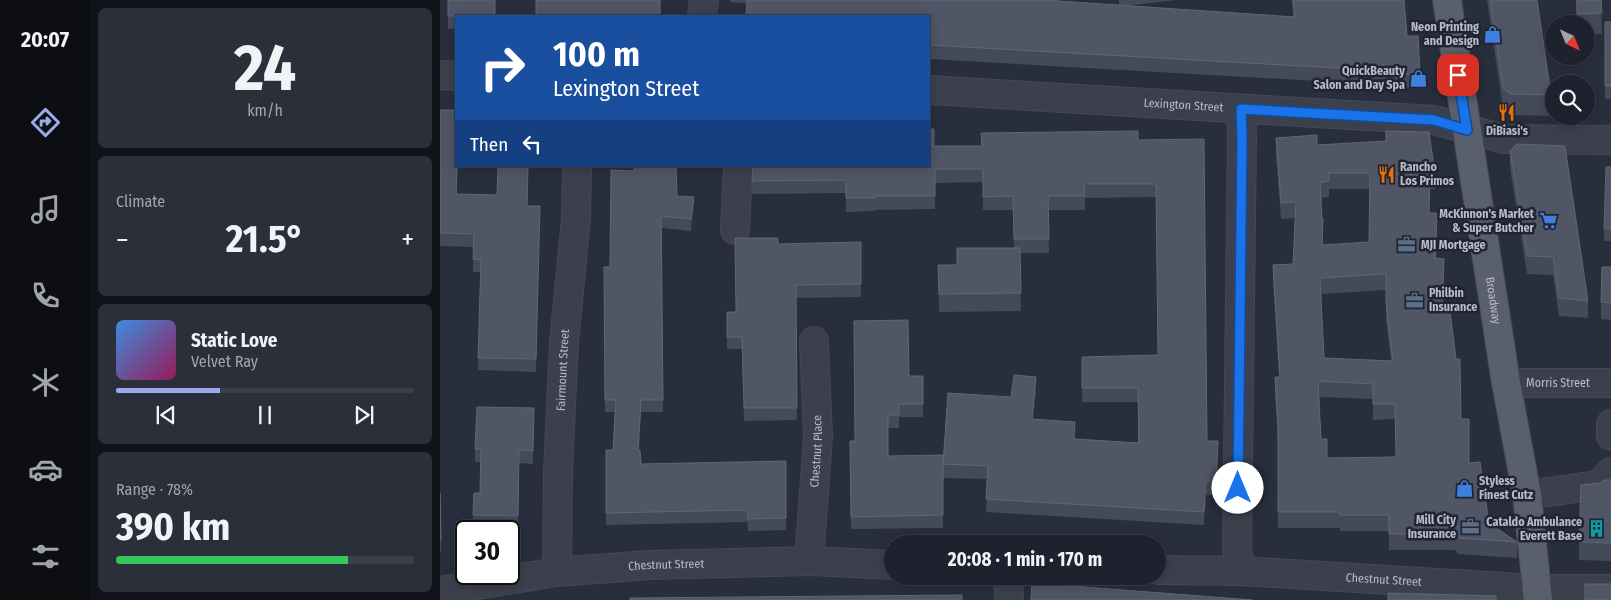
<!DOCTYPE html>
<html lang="en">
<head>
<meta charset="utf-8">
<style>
	:root { --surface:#1e222e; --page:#2b2f3a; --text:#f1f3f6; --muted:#a1a4aa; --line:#3c3f4a; --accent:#9aabec }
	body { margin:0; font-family:"Fira Sans Condensed",sans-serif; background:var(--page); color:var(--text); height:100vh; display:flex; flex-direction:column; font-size:19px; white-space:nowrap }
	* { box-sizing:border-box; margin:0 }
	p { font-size:16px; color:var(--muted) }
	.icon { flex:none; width:28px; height:28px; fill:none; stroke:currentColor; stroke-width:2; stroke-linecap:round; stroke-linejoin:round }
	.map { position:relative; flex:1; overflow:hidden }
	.sheet { display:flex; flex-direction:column; gap:8px; padding:8px; background:#101319; width:350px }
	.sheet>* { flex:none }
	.guide { position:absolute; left:15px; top:15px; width:475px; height:152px; border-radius:0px; box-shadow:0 2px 12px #0003,0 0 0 1px var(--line); background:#1a4fa0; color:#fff; overflow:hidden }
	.needle { width:32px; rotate:137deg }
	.tools { position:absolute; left:1105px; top:15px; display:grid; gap:10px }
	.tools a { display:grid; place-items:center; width:50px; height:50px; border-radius:50%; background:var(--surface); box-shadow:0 2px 12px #0003,0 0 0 1px var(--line); font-size:25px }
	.speed { position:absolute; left:15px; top:520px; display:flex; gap:10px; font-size:25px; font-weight:700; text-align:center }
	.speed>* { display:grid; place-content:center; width:65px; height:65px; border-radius:50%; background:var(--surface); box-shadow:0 2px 12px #0003,0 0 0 1px var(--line); line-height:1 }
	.speed .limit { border:2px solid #111; border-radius:8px; background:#fff; color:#111 }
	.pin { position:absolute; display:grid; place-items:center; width:42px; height:42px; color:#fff; margin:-21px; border-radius:10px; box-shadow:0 2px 8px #0006 }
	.me { position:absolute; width:55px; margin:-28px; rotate:0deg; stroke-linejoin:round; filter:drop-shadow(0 0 4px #0008) }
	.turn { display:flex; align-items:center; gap:18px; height:105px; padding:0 15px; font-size:22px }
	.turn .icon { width:65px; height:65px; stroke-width:2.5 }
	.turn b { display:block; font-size:35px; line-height:42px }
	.then { display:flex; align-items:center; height:48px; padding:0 15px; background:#0003; gap:10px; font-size:19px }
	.big { font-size:38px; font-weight:700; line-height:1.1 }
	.sheet .card { flex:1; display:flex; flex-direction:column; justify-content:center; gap:8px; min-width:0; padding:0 18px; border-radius:8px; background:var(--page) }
	.sheet .dial { align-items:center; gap:0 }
	.dial b { font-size:65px; line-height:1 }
	.song { display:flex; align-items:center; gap:15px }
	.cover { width:60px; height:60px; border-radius:8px; background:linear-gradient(135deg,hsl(210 70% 55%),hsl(330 70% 35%)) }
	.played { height:5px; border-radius:2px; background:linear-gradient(90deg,var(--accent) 35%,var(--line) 35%) }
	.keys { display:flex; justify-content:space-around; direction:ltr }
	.heat { display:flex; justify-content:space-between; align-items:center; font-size:28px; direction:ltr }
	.charge { height:8px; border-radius:4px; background:linear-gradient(90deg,#34c759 78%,var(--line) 0) }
	.trip { position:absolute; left:444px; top:535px; width:282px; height:50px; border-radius:25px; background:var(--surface); box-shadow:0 2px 12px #0003,0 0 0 1px var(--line); font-weight:700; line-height:50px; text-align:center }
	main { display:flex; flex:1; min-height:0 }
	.dock { display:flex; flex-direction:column; width:90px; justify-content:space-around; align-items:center; background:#0c0e12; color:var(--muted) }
	.dock .icon { width:35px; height:35px }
	.dock .on { color:var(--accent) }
	.dock b { font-size:22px; color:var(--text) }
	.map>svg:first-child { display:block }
</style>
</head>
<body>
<main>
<nav class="dock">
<b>20:07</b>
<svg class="icon on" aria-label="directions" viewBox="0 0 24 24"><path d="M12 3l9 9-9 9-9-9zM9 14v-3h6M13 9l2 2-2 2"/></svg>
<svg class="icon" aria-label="music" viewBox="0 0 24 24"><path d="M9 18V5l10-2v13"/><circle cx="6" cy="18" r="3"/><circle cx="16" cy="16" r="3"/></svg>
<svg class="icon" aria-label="phone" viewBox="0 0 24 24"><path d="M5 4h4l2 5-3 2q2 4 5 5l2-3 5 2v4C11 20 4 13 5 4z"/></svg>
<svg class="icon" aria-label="climate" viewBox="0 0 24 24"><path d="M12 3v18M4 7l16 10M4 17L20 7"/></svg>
<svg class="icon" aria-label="car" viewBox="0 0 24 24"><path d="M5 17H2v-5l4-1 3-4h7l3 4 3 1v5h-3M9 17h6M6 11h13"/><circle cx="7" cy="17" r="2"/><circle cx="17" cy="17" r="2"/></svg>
<svg class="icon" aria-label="filters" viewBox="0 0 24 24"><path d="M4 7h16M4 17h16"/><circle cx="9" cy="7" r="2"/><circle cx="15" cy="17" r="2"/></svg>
</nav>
<section class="sheet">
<div class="card dial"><b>24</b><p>km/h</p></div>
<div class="card"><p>Climate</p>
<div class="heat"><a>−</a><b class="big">21.5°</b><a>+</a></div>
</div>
<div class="card">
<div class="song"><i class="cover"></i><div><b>Static Love</b><p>Velvet Ray</p></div></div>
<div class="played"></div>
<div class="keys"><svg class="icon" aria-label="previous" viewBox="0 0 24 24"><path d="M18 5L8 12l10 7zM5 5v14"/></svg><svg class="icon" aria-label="pause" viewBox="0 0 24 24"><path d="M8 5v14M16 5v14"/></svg><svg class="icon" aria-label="next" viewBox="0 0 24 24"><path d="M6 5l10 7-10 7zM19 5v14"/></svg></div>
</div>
<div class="card"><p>Range · 78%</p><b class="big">390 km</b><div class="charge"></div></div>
</section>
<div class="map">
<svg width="1171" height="600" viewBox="0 0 1171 600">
	<rect width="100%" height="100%" fill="#282e3d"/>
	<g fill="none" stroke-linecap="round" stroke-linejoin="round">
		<defs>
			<g id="minor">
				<path d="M262,16L264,0"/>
				<path d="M0,75L16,76"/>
				<path id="s1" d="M489,90L994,120L1064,139L1171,140"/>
				<path d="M295,230L298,166"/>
				<path id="s2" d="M1066,383H1171"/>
				<path d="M1171,424V436"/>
				<path d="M1087,495L1158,485L1171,472"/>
				<path id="s3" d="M369,561L378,437L374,341"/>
				<path id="s4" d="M718,570L800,571L1096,589H1171"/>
				<path d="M800,571L797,548L802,138L801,109"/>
				<path id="s5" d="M117,572L118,471L124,342L136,219L137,166"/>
				<path d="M568,576L569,600"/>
				<path id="s6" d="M0,591L117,572L208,565L373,561L452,565"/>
			</g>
			<g id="major">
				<path id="s7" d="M1007,0L1066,383L1087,495L1098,600"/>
			</g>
		</defs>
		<use href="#minor" stroke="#454956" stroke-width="30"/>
		<use href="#major" stroke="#454956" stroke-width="30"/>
		<use href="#minor" stroke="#3c404d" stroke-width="28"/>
		<use href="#major" stroke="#5a5f6d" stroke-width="28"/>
	</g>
	<path fill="#444a5a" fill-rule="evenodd" d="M8,0L16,16V29H8Z
		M290,0H618V1L679,5V0H736L685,6L853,17L852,0H964L967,36L980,74V87L948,89L947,79L896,82L489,59V16L290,2Z
		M1047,0H1097L1111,95V116L1071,115L1063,108Z
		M1136,0H1161L1162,34H1146V24H1137Z
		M1165,22H1171V99H1165Z
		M0,110L16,166H88L87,206H100L96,372L38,370L41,272H33V247L0,246ZM17,167L58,168L57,195L17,194Z
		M541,133L698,140L764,139L767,441L778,455L776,495H766L764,525L546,512L548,479L503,478V464L571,397L596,391L593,419L635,439L698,443V402H642V357L718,355L716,197L645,198V210H608L609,253H580L581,311L499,312L498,265H517L574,248L573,210H543V182L495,183V209L435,210V211L406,212V193L312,194V181L494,146H541Z
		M836,138L877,145L995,173V189H990L989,213L997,229L996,259L1004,275L1003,312L1021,419L1029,463L1049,523L1077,542V558L1018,554L1015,550H949V531H900V528H838V442L835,393V377H839L833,281V265L853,264L856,218L841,219L836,154ZM889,189H930L929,242L883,245L881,198L889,197ZM946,290V319L951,361L884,358L881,294ZM879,397L933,399V420L955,419L956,457L887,458L881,439Z
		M1070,151L1148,301V318L1119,316L1113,275L1087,274L1070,168Z
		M1171,167V241H1164V229Z
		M237,196L254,210L251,231L222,228L223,412H201L199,450L201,464L346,461V530L308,531L307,522L166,525V450H173L175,412H165L164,267H170Z
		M421,242V297L356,298L357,420L304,421L302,349H287V312H296L338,244Z
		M1171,267V320L1161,319V302Z
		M469,376H483V417H459V428H448V456L503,455V528L411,529L410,441H415Z
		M94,408L93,464L79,463L78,529L33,528V515L40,493V462H35V449Z
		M1171,480V561L1139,560V542L1160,483Z
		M0,493L1,540V552H0Z"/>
	<path fill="#33394a" d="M254,197V210L251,231V219Z
		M596,377V391L592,433V419Z
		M201,400V412L198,462V450Z
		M778,441V455L776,495V482Z
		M766,481V495L764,525V512Z"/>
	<path fill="#505666" stroke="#606675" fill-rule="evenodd" d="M8,0H55V16H8Z
		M96,0H220V16H96Z
		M307,0H618V1L855,17L853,0H964L967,36H978L980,74L948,75L947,65L896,68L489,45V16H306Z
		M1050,0H1097L1111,95L1071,94L1063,88Z
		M1137,0H1161L1162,13L1137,14Z
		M1165,22H1171V86H1165Z
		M0,110H16V166H17L16,194L57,195L58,166H88L87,206H100L96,359L38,358L41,260L33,259L34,234L0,233Z
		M489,129H494V146H542L541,133L698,131V140L764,139L767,441H778L776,482L766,481L764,512L546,499L548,466L503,464L508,393L571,397L574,375L596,377L592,419L635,422L634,439L699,443L698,388H642V357L718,355L716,184H644L645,196H608L609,239H574L573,196L543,197V169H495V196H435V198H406V180L312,181L313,166H489Z
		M946,131L989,132L995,173H990L989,213H997L995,258L1004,259L1002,312L1010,311L1016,359H1020L1021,419H1029V463L1040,462L1049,523L1077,542L1018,538L1015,534H949V515H900V512H838V426L835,377H840L833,265L853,264L856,202L841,203L836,138L877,135V145L946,141ZM888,173H930L929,242L882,245L883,219H882L880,182L889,181ZM946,274V303L953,361L884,358L880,278ZM878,381L933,384V404H955L956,457L887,458V439H881Z
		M1077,144L1125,146L1148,301L1119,298L1113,257L1087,256L1070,151Z
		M194,166H236L237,196L254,197L251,219L221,216L223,400H201L198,450H200L201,464L346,461V518L308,519L307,510L166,513V450H173L176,400H165L164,267H170L171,170L194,171Z
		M1166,167H1171V229H1164Z
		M295,238H338V244L421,242V284L356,285L357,408H304L302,337H287V312H296Z
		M517,248H580L581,293L499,294L498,265H517Z
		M1162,267H1171V303L1161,302Z
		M468,320L469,376H483V404H459V415H448V456L503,455V515L411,517L410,441H415L414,321Z
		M37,407L94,408L93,451L79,450L78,516L33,515L34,493H40L41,449H35Z
		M1165,480H1171V543L1139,542L1141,485L1160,483Z
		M0,493L1,540H0Z
		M592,583L812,600H591Z
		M1145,584H1171V600H1145Z
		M948,593L1056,596V600H948Z
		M522,595V600H190V598Z"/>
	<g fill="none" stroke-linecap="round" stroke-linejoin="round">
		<defs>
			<path id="route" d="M798,488L802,138L801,109L994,120L1027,130L1018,75"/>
		</defs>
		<use href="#route" stroke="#114b97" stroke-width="12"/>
		<use href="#route" stroke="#1a73e8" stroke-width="9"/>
	</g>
	<defs>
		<symbol id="shop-bare" viewBox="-9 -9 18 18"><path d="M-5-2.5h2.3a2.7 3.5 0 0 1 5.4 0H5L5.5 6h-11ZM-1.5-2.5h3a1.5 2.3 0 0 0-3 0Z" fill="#3f7fe0" stroke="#212532" stroke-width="2.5" paint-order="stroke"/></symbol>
		<symbol id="restaurant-bare" viewBox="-9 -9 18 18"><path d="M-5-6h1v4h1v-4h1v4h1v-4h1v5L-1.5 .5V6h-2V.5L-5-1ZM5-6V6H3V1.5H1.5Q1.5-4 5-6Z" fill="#e8710a" stroke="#212532" stroke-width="2.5" paint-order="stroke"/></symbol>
		<symbol id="supermarket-bare" viewBox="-9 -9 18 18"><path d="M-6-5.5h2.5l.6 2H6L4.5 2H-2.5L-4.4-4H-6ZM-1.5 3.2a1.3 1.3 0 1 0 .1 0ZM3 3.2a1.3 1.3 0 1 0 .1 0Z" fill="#3f7fe0" stroke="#212532" stroke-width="2.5" paint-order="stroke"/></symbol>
		<symbol id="office-bare" viewBox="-9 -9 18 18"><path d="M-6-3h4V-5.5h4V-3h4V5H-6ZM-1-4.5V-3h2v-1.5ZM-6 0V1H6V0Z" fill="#5c6f8a" stroke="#212532" stroke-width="2.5" paint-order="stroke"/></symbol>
		<symbol id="building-bare" viewBox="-9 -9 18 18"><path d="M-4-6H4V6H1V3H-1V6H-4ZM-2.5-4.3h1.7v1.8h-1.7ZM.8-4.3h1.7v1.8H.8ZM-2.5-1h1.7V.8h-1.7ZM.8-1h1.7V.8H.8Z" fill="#0f9aa8" stroke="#212532" stroke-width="2.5" paint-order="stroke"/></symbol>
	</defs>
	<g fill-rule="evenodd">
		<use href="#shop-bare" x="1040" y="22" width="25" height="25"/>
		<use href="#shop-bare" x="966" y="66" width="25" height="25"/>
		<use href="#restaurant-bare" x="1054" y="100" width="25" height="25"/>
		<use href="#restaurant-bare" x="934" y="162" width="25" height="25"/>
		<use href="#supermarket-bare" x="1096" y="208" width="25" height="25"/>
		<use href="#office-bare" x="954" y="232" width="25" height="25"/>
		<use href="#office-bare" x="962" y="288" width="25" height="25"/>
		<use href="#shop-bare" x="1012" y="476" width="25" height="25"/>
		<use href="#office-bare" x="1018" y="514" width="25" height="25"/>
		<use href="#building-bare" x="1144" y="516" width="25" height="25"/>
	</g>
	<g text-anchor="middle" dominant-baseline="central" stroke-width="5" stroke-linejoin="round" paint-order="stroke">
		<g font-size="12" font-weight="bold" fill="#b8bcc8" stroke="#212532" text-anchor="end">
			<text x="1039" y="27">Neon Printing<tspan x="1039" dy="14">and Design</tspan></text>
			<text x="965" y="71">QuickBeauty<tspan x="965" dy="14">Salon and Day Spa</tspan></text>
			<text x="1067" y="131" text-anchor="middle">DiBiasi's</text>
			<text x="960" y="167" text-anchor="start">Rancho<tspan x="960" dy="14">Los Primos</tspan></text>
			<text x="1094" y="214">McKinnon's Market<tspan x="1094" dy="14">&amp; Super Butcher</tspan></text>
			<text x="981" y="245" text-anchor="start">MJI Mortgage</text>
			<text x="989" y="293" text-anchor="start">Philbin<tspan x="989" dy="14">Insurance</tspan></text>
			<text x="1039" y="481" text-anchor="start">Styless<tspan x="1039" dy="14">Finest Cutz</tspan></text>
			<text x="1016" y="520">Mill City<tspan x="1016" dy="14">Insurance</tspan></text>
			<text x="1142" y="522">Cataldo Ambulance<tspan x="1142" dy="14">Everett Base</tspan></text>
		</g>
		<g font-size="12" fill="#b8bcc8" stroke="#212532">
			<text stroke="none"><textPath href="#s1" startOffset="255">Lexington Street</textPath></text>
			<text stroke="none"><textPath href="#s7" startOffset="304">Broadway</textPath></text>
			<text stroke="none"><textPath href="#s5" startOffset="202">Fairmount Street</textPath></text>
			<text stroke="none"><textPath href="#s2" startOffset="52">Morris Street</textPath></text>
			<text stroke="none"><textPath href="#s3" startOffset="110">Chestnut Place</textPath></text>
			<text stroke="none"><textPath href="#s6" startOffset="228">Chestnut Street</textPath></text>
			<text stroke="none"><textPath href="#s4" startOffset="226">Chestnut Street</textPath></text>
		</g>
	</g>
</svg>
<div class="tools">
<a><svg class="needle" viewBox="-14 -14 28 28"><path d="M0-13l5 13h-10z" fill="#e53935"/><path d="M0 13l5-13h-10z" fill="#a1a4aa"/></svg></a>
<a><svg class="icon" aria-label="search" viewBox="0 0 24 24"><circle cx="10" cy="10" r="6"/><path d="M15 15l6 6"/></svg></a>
</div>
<div class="speed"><div class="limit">30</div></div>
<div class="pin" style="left:1018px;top:75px;background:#d93025"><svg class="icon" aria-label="arrive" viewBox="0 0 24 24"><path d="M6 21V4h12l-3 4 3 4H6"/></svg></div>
<svg class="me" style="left:798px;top:488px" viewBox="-20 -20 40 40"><circle r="19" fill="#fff"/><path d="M0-13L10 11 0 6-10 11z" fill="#1a73e8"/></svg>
<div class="trip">20:08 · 1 min · 170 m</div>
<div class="guide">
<div class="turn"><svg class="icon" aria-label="right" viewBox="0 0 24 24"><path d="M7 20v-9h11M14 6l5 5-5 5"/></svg><div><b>100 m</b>Lexington Street</div></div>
<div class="then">Then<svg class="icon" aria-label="left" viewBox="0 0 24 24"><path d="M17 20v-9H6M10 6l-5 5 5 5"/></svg></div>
</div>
</div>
</main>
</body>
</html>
